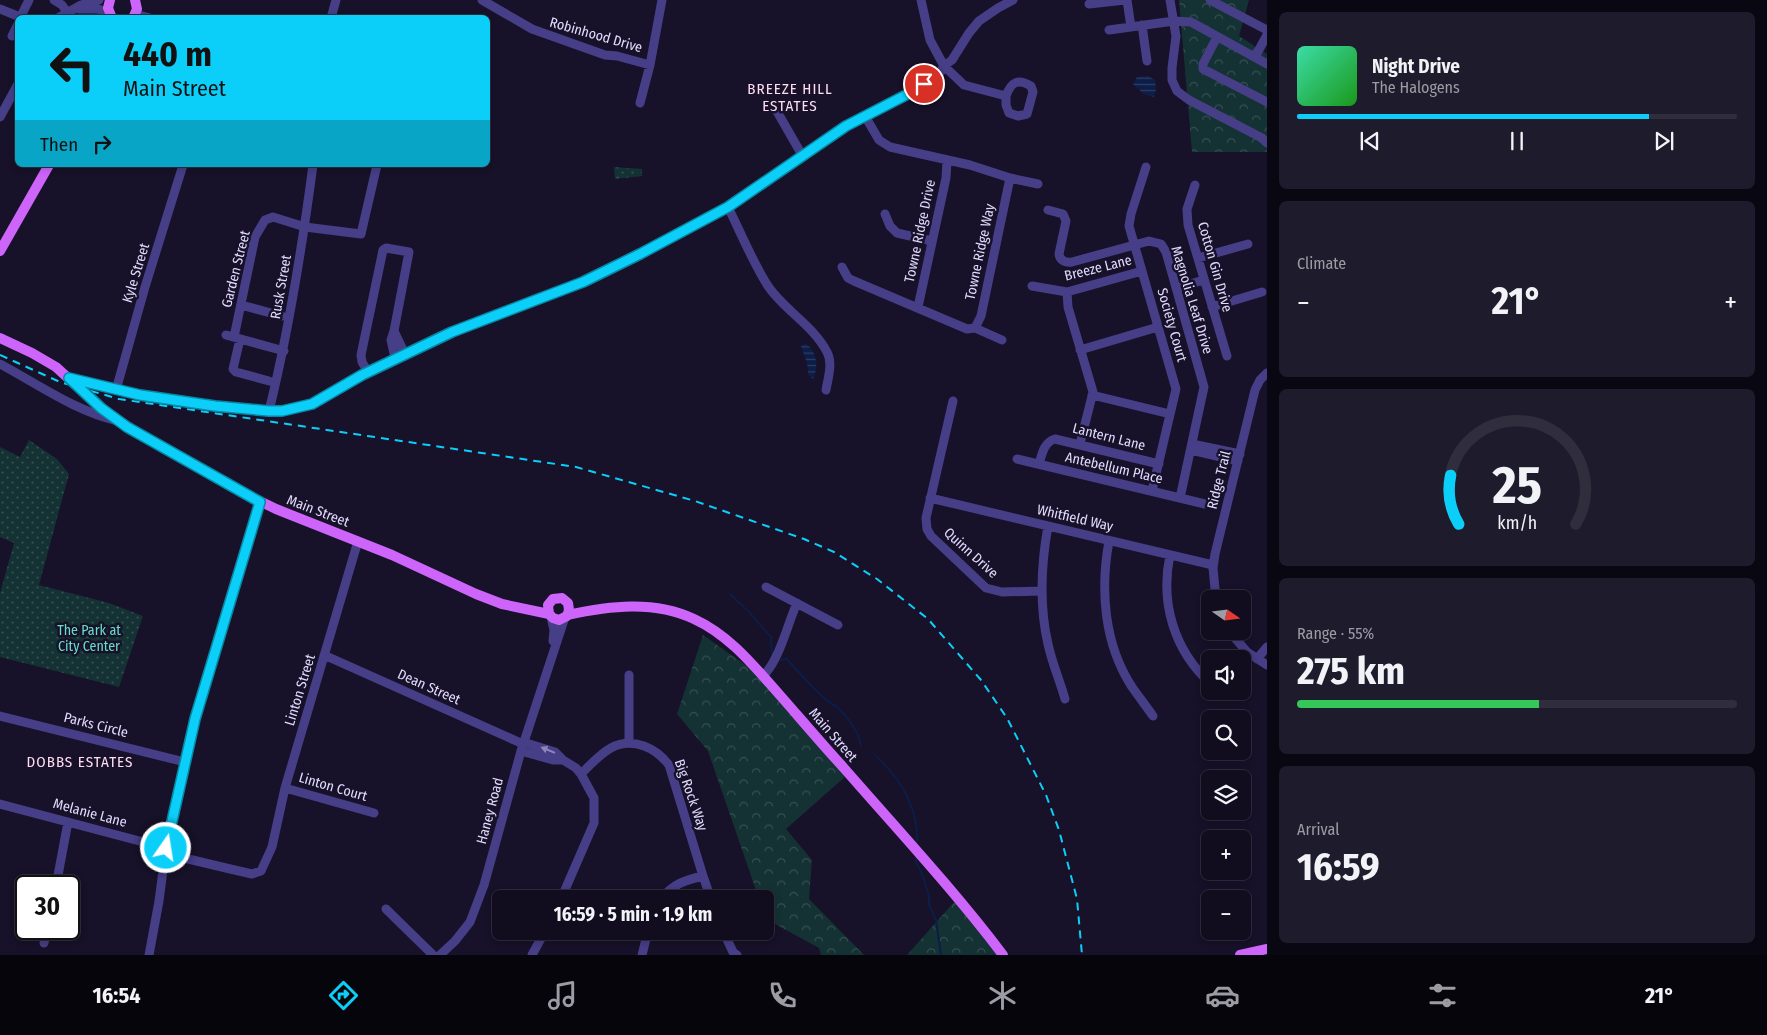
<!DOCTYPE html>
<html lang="en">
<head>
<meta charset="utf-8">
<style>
	:root { --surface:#110d1f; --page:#1e1b2c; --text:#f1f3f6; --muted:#9c9ca4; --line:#302d3d; --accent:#0ccff9 }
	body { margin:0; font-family:"Fira Sans Condensed",sans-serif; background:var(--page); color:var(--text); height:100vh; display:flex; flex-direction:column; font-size:19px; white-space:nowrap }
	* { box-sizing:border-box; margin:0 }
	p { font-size:16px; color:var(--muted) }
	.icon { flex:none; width:28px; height:28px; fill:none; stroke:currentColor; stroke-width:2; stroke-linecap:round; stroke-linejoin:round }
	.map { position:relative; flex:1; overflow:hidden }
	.drawer { display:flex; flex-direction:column; gap:12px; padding:12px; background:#090711; width:500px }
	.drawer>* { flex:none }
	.banner { position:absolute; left:15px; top:15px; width:475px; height:152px; border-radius:8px; box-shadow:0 2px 8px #0003,0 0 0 1px var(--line); background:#0ccff9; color:#111; overflow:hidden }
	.needle { width:32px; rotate:104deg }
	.tools { position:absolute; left:1201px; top:590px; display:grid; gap:10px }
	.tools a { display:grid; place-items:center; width:50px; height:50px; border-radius:8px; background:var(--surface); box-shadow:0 2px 8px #0003,0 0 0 1px var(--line); font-size:25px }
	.speed { position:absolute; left:15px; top:875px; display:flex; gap:10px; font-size:25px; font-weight:700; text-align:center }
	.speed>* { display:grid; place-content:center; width:65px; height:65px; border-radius:50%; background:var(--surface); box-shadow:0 2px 8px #0003,0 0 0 1px var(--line); line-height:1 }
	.speed .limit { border:2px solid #111; border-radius:8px; background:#fff; color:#111 }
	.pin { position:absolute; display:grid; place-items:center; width:42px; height:42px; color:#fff; margin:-21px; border:2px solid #fff; border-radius:50%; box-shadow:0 1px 5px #0007 }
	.me { position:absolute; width:55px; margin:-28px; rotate:13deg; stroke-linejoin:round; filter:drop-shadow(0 0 4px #0008) }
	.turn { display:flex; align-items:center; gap:18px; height:105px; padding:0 25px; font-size:22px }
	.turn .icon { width:65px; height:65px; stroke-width:2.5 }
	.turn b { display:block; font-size:35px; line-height:42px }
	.then { display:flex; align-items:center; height:48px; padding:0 25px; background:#0003; gap:10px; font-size:19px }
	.big { font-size:38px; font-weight:700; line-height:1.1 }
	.drawer .tile { flex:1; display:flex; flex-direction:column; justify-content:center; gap:8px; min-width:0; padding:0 18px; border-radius:8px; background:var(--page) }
	.drawer .dial { align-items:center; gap:0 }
	.dial svg { height:130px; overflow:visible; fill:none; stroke:var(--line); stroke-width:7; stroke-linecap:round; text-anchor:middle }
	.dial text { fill:var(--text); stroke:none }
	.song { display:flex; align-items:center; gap:15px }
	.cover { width:60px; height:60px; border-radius:8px; background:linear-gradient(135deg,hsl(160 70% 55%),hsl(120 70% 35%)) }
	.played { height:5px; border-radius:2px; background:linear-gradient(90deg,var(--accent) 80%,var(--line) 80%) }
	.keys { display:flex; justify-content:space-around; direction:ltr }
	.heat { display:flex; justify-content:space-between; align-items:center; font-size:28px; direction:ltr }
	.charge { height:8px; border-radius:4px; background:linear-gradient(90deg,#34c759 55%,var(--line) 0) }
	.trip { position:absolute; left:492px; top:890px; width:282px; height:50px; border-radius:8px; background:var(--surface); box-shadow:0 2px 8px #0003,0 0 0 1px var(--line); font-weight:700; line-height:50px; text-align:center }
	.tab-bar { display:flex; height:80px; justify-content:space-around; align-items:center; background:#07050c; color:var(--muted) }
	.tab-bar .icon { width:35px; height:35px }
	.tab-bar .current { color:var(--accent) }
	.tab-bar b { font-size:22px; color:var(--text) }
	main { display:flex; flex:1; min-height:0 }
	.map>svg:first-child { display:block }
</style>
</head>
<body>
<main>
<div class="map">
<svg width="1267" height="955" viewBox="0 0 1267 955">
	<defs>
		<pattern id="forest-crowns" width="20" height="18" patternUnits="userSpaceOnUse" patternTransform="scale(1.25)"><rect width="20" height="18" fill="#143233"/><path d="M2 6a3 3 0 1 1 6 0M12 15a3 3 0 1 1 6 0" fill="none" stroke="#364f52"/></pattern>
		<pattern id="park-dots" width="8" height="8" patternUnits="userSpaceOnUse" patternTransform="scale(1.25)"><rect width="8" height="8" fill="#143233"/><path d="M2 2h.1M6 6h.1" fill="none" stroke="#364f52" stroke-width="1.8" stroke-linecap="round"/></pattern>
		<pattern id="water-rules" width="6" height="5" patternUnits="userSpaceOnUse" patternTransform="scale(1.25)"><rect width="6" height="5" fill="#0c1d47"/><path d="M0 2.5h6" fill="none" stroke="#2f3d63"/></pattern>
	</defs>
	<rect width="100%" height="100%" fill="#171129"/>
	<path fill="url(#forest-crowns)" d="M1179,0H1249L1239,36L1267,54V152H1192Z
		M703,635L761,676L847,775L786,829L812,860L809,899L864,955H821L819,948L766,919V899H759L708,751L677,714Z
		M955,901L1006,955H907Z"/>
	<path fill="url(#park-dots)" d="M614,167L642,169V176L615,179Z
		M29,440L57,459L69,474L39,585L109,603L143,616L119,687L0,657V593L14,543L0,537V447L20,457Z"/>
	<path fill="url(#water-rules)" d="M1148,76L1155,80L1156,89L1154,97L1144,94L1133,84L1137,77Z
		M805,343C817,351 819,366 813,379L808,375C809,363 804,357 801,346Z"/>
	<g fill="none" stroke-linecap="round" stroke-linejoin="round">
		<path stroke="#0c1d47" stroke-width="2" d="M730,594L749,612L771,637L772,654
			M779,660L787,659C799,673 811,686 824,698C828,702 833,704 837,707C848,717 859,732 861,746
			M876,756C902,780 919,809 917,845
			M916,858V862L922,874L929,896V905L936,920L941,955"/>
		<path stroke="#463e87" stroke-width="9" d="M54,0L62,5L67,12
			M482,0L532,29L605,55L617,56L650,65
			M921,0L930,40L944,66L964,85L1006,96V105L1009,113L1018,116L1027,114L1033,92L1031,86C1018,78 1011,82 1006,96
			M1127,0L1131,27
			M1170,0L1176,36L1172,68V80L1177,91L1189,100L1262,138L1267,143
			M1210,0L1267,30
			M1089,4L1125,0
			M0,9L20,17
			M79,9H98L109,13
			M135,14L150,18
			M20,18L29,0
			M58,18L81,5L99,0
			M331,18L336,0
			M1142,25L1147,61
			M1109,30L1174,21L1191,22L1267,64
			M12,36L18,24
			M1217,37L1203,64V69L1267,102
			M1255,57L1267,35
			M640,103L650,65L662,0
			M775,108L802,155
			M0,117L18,84
			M1146,167L1131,214L1129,226L1176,389L1152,491
			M1010,178L1038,184
			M1195,185L1187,209L1188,225L1227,356
			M728,207C740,231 753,263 768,286C784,310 813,325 827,352C833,363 828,378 826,390
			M1048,210L1063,214L1066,221L1059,254C1060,261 1066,263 1072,262L1149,241L1161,244L1166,252L1204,387L1180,498
			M885,214L890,226L897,233L932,241
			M1198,258L1248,244
			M842,267L848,278L854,281L967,329L975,328L981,316L1010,178L970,165L890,147L879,140L865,116
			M1032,286L1067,292L1142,271
			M1176,288L1204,280
			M1067,292L1068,307L1093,392L1080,444
			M241,305L282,316
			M918,307L946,178L947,160
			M1212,307L1262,292
			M975,328L1002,340
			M226,335L284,351
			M234,337L255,237L265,220L273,217L305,227L361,234L377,165
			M240,339L233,369L236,372L269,381
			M1080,350L1158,327
			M395,358L391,340L394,331L405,354
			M0,364C39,385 75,411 118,421
			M368,372L362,362L361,355L383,250L386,248L409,252L394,331
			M69,378L140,395L205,405L269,411H282L312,404L362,375L452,332L583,282L640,254L728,207L847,126L908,95L939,74L944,66L952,60L969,33L979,21L998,8L1013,0
			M116,390L145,287L183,165
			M1092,395L1170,414
			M953,401L926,518L927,529L931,536L986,588L1002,592L1041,591
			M269,411C289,330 302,248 313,165
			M1192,444L1240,454
			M1191,450L1238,461
			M1017,459L1205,504
			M1039,464C1042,454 1044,442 1055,439L1159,464
			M930,498L1213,565
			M1048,526C1041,565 1039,605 1048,644C1052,663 1060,681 1065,699
			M1109,541C1100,590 1104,644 1132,687C1139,697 1146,706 1153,716
			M1170,555C1160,603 1174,650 1210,683
			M766,587L838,625
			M1216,599L1213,568L1215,554L1255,390L1260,380L1267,373
			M551,617L554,630L553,641
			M1229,631L1247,652L1267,665
			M324,655L523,744
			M1257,659L1267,647
			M629,675V742
			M763,676C780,659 787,625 797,603
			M1218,691L1223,696
			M0,716L185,762
			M521,751L553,760H563L555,752L523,742
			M581,774C600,755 615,736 644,746C655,750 662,756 669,765L703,876L711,899
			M285,788L374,813
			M0,804L166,848L180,857L226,868L252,874L261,871L272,847L285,788L358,541
			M56,886L68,822
			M561,899L594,823V798L581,774L576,768L563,760
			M661,899C673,884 685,880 703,876
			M386,909L433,955
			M723,931L733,952L737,955
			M44,943L47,929
			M149,955L159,901L166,848L195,719L260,501
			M440,955L455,941L470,922L484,885L521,751L565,617
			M532,955L545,931
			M642,955L648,931"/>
		<path stroke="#ce65fb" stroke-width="10" d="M110,0L108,8L112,18
			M133,18L137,9L135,0
			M0,251L49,165
			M0,338L32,353L56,367L101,408L136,432L241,492L276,509L392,555L476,594L502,604L549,614L553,618L559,620L567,616L569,610L568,603L562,598L553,599L548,605L549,614
			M567,615C609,606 654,600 694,619C729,635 753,665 778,693C800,718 821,743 843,767C897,829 953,889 1003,955
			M1240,955L1267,949"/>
		<path stroke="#0ccff9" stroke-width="2" stroke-dasharray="8 6" stroke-linecap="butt" d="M0,355L60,382L119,399L576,467L695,501L804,539L834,552L877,579L928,619L981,680L1007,718L1046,795L1059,830L1077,899L1082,955"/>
	</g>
	<defs><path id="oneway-solid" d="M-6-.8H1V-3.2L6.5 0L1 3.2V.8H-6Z" transform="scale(1.25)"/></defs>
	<use fill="#8c85bd" href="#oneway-solid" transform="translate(548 750) rotate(-158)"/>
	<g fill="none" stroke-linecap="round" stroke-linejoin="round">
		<defs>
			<path id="route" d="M166,848L195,719L260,502L127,427L101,408L69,378L140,395L215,406L269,411H282L312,404L362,375L452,332L583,282L640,254L728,207L846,126L908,94L924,84"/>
		</defs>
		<use href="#route" stroke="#0887a2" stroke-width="12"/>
		<use href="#route" stroke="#0ccff9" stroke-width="9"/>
	</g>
	<g text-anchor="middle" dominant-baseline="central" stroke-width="5" stroke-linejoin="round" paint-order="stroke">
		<g font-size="14" fill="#e1dbfe" stroke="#171129">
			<text transform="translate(596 35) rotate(16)">Robinhood Drive</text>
			<text transform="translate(920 231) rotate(-78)">Towne Ridge Drive</text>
			<text transform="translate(980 252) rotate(-78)">Towne Ridge Way</text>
			<text transform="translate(1215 267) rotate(74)">Cotton Gin Drive</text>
			<text transform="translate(1098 268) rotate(-14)">Breeze Lane</text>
			<text transform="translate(236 269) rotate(-76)">Garden Street</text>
			<text transform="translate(136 273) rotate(-73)">Kyle Street</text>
			<text transform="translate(281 287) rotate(-80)">Rusk Street</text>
			<text transform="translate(1192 300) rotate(73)">Magnolia Leaf Drive</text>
			<text transform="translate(1172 325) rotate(74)">Society Court</text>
			<text transform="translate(1109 437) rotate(14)">Lantern Lane</text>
			<text transform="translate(1114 468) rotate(13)">Antebellum Place</text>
			<text transform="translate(1219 480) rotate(-76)">Ridge Trail</text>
			<text transform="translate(318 511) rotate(21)">Main Street</text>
			<text transform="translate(1075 518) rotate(13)">Whitfield Way</text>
			<text transform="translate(971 553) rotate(42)">Quinn Drive</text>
			<text transform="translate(429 687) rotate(24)">Dean Street</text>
			<text transform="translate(300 690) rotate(-73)">Linton Street</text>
			<text transform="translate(96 725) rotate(14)">Parks Circle</text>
			<text transform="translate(833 735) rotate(49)">Main Street</text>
			<text transform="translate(333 787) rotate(16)">Linton Court</text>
			<text transform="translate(691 795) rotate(71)">Big Rock Way</text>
			<text transform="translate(490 811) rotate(-75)">Haney Road</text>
			<text transform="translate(90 813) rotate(15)">Melanie Lane</text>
		</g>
		<g font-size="14" fill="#67dec9" stroke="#171129">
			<text x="89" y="630">The Park at<tspan x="89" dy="16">City Center</tspan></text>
		</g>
		<g font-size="15" letter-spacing="1" fill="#feddef" stroke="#171129">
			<text x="790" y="89">BREEZE HILL<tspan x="790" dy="17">ESTATES</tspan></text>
			<text x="80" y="762">DOBBS ESTATES</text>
		</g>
	</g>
</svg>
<div class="tools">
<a><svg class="needle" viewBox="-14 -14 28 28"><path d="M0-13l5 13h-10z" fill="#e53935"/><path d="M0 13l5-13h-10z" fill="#9c9ca4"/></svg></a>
<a><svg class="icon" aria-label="sound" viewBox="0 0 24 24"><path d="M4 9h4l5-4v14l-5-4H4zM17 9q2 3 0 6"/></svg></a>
<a><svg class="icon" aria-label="search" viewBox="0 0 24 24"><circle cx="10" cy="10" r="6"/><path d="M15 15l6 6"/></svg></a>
<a><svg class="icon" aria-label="layers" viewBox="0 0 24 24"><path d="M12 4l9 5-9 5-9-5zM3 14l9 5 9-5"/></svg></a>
<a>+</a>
<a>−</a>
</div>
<div class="speed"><div class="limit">30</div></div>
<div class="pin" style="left:924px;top:84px;background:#d93025"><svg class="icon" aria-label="arrive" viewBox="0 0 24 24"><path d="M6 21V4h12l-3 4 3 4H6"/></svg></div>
<svg class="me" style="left:166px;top:848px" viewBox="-20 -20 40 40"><circle r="17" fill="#0ccff9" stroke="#fff" stroke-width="3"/><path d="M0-11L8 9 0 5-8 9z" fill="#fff"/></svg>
<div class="trip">16:59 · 5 min · 1.9 km</div>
<div class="banner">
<div class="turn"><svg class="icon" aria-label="left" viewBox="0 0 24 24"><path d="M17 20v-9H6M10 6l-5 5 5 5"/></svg><div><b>440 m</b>Main Street</div></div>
<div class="then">Then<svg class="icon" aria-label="right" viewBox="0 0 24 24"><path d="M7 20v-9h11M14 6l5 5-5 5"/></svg></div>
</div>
</div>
<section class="drawer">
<div class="tile">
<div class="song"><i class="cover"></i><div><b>Night Drive</b><p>The Halogens</p></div></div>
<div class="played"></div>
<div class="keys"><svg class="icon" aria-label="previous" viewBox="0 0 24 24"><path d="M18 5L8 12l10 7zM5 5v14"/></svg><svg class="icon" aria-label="pause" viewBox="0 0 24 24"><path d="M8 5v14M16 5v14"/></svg><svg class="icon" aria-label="next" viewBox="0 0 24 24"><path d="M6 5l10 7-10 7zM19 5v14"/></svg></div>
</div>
<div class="tile"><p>Climate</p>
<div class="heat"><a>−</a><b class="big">21°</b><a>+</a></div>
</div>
<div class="tile dial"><svg viewBox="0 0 100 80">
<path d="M14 69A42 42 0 1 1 86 69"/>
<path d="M14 69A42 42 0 0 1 9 39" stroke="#0ccff9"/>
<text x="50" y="56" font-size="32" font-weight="700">25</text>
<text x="50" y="72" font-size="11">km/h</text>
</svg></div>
<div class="tile"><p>Range · 55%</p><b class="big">275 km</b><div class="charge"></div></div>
<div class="tile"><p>Arrival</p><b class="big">16:59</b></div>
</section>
</main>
<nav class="tab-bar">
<b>16:54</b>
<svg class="icon current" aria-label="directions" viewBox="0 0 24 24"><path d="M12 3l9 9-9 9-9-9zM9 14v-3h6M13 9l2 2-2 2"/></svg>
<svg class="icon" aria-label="music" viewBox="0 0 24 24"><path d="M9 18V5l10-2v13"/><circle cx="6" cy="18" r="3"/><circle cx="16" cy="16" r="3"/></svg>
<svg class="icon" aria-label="phone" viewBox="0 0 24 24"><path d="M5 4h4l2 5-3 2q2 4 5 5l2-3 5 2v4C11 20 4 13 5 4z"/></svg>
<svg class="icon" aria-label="climate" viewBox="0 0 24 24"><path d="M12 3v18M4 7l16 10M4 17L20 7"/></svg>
<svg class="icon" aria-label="car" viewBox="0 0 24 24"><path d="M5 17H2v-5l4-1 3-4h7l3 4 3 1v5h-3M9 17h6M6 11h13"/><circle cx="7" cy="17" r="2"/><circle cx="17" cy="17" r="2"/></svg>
<svg class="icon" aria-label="filters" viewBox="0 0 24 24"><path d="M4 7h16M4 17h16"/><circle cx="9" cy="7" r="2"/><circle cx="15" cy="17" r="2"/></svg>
<b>21°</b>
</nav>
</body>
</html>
